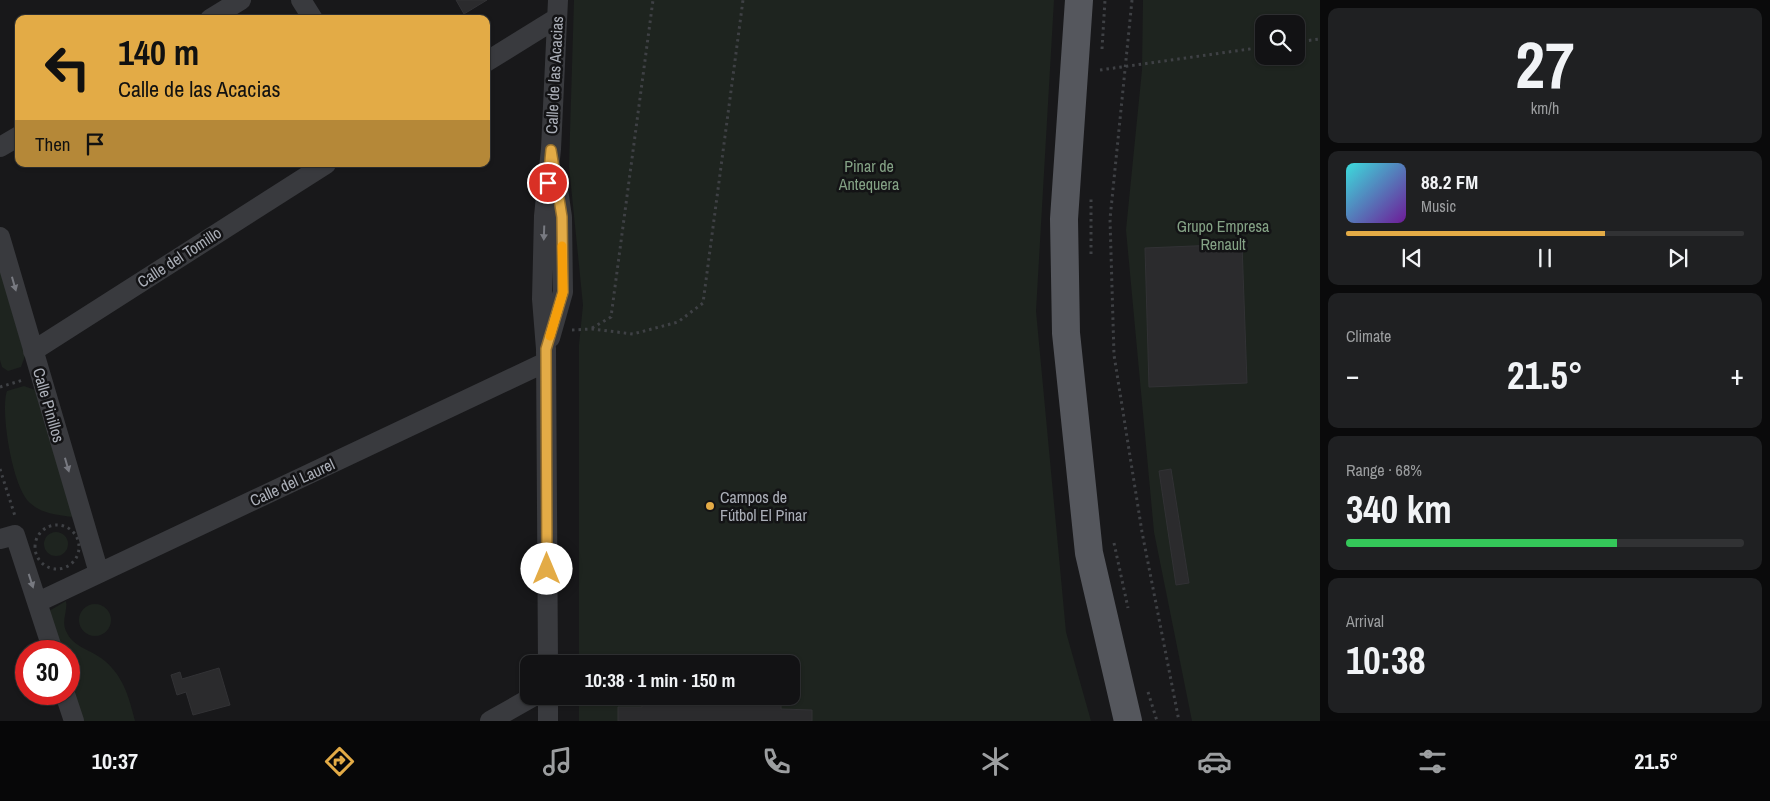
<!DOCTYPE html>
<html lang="en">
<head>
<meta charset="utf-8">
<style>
	:root { --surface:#121214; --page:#1f2022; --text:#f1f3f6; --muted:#9c9ea0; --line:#313234; --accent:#e3ab46 }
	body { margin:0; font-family:"Archivo Narrow",sans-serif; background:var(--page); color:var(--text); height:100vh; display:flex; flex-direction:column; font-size:19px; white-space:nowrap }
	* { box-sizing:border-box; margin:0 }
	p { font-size:16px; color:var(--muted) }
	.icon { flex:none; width:28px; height:28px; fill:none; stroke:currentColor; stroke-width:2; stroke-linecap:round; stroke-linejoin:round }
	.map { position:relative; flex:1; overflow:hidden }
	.drawer { display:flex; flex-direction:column; gap:8px; padding:8px; background:#0a0a0b; width:450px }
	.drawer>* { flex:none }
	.guide { position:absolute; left:15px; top:15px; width:475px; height:152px; border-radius:10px; box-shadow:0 1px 4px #0004,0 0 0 1px var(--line); background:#e3ab46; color:#111; overflow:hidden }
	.fabs { position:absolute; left:1255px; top:15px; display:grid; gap:10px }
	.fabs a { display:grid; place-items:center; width:50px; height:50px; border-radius:10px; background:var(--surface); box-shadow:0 1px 4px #0004,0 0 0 1px var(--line); font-size:25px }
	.speed { position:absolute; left:15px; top:640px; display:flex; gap:10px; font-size:25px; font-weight:700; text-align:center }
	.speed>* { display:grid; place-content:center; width:65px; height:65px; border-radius:50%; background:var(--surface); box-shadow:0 1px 4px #0004,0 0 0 1px var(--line); line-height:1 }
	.speed .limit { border:8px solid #d22; background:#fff; color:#111 }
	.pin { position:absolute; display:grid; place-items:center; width:42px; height:42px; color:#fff; margin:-21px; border:2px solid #fff; border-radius:50%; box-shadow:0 1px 5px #0007 }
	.me { position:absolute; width:55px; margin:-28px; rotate:0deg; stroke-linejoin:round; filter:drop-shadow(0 0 4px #0008) }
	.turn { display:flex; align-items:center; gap:18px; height:105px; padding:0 20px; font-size:22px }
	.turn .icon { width:65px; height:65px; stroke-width:2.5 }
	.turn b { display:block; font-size:35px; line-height:42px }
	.then { display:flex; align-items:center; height:48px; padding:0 20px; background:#0003; gap:10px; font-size:19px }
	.big { font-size:38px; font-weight:700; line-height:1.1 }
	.drawer .card { flex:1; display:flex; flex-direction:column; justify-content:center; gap:8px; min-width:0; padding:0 18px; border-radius:10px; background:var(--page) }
	.drawer .dial { align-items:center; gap:0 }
	.dial b { font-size:65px; line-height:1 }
	.song { display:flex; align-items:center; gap:15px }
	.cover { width:60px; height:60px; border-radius:8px; background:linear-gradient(135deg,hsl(180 70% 55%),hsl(280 70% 35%)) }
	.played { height:5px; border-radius:2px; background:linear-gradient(90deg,var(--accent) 65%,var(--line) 65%) }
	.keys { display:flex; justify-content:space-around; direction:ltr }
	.heat { display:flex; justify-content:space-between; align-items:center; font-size:28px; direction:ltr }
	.charge { height:8px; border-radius:4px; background:linear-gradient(90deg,#34c759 68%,var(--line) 0) }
	.trip { position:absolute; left:520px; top:655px; width:280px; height:50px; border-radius:10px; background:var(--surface); box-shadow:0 1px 4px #0004,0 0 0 1px var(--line); font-weight:700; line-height:50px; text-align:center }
	.menu { display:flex; height:80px; justify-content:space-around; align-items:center; background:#070708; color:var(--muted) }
	.menu .icon { width:35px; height:35px }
	.menu .on { color:var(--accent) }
	.menu b { font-size:22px; color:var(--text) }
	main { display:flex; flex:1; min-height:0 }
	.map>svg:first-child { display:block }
</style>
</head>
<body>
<main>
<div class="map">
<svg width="1320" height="721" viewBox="0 0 1320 721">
	<rect width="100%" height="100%" fill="#18181a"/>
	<path fill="#1e241f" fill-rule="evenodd" d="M574,0H1054L1036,311L1066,632L1091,721H579V696H791V664H579V345L583,305L569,166Z
		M1143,0H1320V721H1192L1154,532L1126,230L1142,70ZM1264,24H1296V56H1264Z
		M0,270L25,356L21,367L8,371L2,367L0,360Z
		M24,386L35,390L73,517C58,515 42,514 30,503C12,488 0,409 7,391Z
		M44 544a12 12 0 1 1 24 0a12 12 0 1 1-24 0Z
		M66,601C68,611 61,620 66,631C73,647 89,649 101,658C123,674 129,697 135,721H82L69,681V651H58L49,611Z
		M79 620a16 16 0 1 1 32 0a16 16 0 1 1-32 0Z"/>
	<path fill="#2b2b2d" stroke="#323235" d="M456,0H487L464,14Z
		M1242,244L1247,383L1149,387L1145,248Z
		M1171,469L1189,583L1176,585L1159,471Z
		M219,668L230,705L193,715L186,692L177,695L171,675L180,672L182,679Z
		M642,702L781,703V709L812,710V721H618V707H642Z"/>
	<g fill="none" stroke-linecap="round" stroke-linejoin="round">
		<path stroke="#3f4145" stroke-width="3" stroke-dasharray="2.5 4" stroke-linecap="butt" d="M1132,0L1110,219L1114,355L1142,532L1179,721
			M1296,42L1320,39
			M1102,49L1105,0
			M1100,70L1264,47
			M1091,254V198
			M592,328L611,317L653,0
			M572,330L592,329L633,334L678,322L703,303L743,0
			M0,387L23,380
			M0,469L15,516
			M35 547a22 22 0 1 1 44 0a22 22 0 1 1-44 0Z
			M1114,543L1128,608
			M1148,692L1157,721"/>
		<path stroke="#393a3e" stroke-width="20" d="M301,0L313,19
			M210,19L241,0
			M486,62L557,18
			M0,147L19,136
			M0,237L99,573
			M550,338L563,292L562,217L556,176
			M33,351L326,164
			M0,539L15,535L53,651
			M38,602L546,362
			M548,664L546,349L542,299L544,216L551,149L558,0
			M65,694L74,721
			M548,696V721
			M490,721L534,696"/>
		<path stroke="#55575d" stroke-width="28" d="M1079,0L1064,219L1066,333L1089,553L1128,721"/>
	</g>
	<defs><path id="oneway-solid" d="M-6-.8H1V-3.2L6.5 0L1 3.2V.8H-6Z" transform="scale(1.25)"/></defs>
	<g fill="#787a81">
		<use href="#oneway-solid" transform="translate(544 233) rotate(92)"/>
		<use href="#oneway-solid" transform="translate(14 284) rotate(74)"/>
		<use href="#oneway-solid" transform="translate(67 465) rotate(74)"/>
		<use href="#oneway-solid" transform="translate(31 581) rotate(72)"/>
	</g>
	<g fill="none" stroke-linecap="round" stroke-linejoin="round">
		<defs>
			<path id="route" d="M547,569L546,349L563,292L562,217L551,150L548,183"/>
		</defs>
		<use href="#route" stroke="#946f2e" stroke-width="12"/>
		<use href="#route" stroke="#e3ab46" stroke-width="9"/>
		<path stroke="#f59e0b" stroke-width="9" d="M550,336L563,292L562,246"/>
	</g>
	<circle fill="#e3ab46" stroke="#131315" stroke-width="2" cx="710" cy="506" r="5"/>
	<g text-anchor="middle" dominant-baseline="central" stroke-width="5" stroke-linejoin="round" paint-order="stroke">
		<g font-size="16" fill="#abafb8" stroke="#131315">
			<text transform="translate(554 75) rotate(-87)">Calle de las Acacias</text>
			<text transform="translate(179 257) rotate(-33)">Calle del Tomillo</text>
			<text transform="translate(49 405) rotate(74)">Calle Pinillos</text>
			<text transform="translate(292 482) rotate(-25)">Calle del Laurel</text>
		</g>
		<g font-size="16" fill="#84a285" stroke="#131315">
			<text x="869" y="166">Pinar de<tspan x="869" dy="18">Antequera</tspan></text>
			<text x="1223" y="226">Grupo Empresa<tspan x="1223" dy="18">Renault</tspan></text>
		</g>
		<g font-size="16" fill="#abafb8" stroke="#131315" text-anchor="start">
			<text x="720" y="497">Campos de<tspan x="720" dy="18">Fútbol El Pinar</tspan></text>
		</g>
	</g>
</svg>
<div class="fabs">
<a><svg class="icon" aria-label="search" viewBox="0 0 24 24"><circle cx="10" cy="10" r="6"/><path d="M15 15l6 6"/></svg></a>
</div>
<div class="speed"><div class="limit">30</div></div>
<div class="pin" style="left:548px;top:183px;background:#d93025"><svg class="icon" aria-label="arrive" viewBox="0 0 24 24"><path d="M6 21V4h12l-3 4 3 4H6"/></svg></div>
<svg class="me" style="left:547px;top:569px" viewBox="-20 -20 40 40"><circle r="19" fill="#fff"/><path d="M0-13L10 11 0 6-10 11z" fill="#e3ab46"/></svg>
<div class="trip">10:38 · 1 min · 150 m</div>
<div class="guide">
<div class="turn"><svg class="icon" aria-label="left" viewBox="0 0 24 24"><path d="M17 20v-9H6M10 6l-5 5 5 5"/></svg><div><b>140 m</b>Calle de las Acacias</div></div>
<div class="then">Then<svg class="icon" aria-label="arrive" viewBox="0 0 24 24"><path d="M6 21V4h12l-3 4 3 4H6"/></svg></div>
</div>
</div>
<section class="drawer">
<div class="card dial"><b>27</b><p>km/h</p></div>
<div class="card">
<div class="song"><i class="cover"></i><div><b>88.2 FM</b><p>Music</p></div></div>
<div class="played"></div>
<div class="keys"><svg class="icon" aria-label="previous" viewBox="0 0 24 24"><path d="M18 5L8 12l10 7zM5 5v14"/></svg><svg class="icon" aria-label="pause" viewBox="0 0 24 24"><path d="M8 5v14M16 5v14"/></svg><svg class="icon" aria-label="next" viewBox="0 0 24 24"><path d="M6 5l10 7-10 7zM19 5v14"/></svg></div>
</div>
<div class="card"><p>Climate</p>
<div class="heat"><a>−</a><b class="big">21.5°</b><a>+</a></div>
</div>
<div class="card"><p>Range · 68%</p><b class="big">340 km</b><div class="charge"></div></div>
<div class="card"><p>Arrival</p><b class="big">10:38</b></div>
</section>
</main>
<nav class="menu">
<b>10:37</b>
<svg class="icon on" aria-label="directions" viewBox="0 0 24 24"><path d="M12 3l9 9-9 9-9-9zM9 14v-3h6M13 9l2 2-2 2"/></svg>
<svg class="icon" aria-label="music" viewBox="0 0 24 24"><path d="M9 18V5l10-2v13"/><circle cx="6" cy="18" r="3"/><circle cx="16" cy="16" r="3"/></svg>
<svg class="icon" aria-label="phone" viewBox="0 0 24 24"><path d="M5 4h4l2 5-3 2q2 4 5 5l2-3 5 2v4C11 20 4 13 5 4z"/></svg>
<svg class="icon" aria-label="climate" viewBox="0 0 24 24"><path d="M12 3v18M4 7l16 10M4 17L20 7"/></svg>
<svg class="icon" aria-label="car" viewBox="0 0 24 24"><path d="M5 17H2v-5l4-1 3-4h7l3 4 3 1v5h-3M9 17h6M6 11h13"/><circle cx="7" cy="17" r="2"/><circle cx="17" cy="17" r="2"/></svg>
<svg class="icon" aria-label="filters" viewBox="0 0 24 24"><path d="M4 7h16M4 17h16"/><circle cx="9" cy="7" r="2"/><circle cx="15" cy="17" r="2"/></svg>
<b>21.5°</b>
</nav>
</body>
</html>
